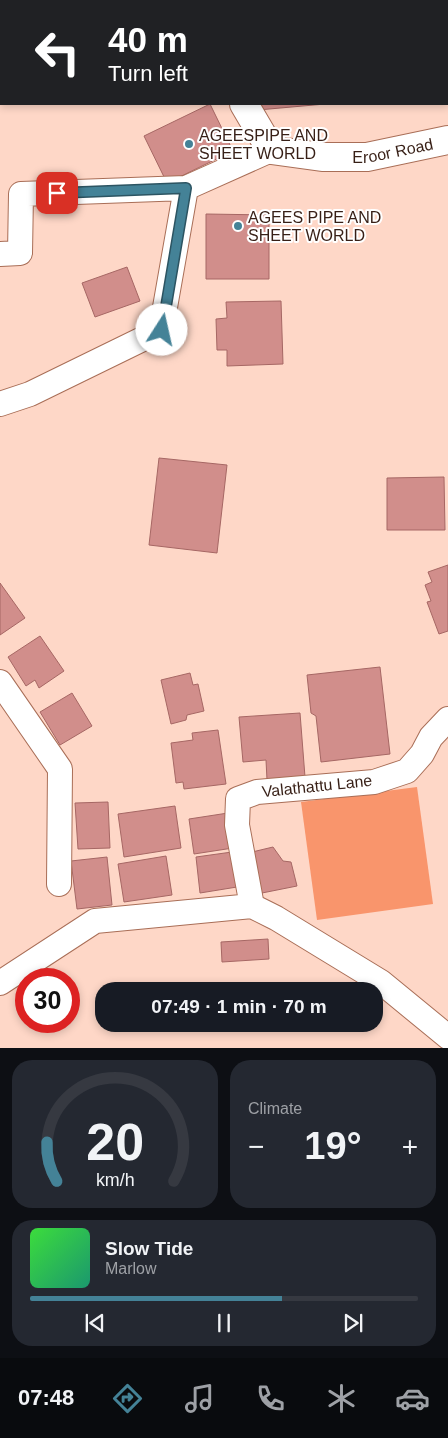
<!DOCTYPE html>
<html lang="en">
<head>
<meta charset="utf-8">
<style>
	:root { --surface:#171b24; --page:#242831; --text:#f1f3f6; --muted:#9ea1a6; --line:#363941; --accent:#448297 }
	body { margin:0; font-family:Arial,sans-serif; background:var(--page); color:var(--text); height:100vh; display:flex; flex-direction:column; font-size:19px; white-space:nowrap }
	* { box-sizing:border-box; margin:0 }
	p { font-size:16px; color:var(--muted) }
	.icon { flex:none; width:28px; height:28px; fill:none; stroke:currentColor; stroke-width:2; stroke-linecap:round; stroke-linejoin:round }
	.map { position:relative; height:1048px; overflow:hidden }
	.sheet { display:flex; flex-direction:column; gap:12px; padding:12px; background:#0d0f14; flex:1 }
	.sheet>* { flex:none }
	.banner { position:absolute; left:0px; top:0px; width:449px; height:105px; box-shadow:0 2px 8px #0003; background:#202124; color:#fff; overflow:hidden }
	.speed { position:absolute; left:15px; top:968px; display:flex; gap:10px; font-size:25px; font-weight:700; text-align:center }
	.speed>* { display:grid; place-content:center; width:65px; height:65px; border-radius:50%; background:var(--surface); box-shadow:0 2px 8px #0003; line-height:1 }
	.speed .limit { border:8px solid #d22; background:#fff; color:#111 }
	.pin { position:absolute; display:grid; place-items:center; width:42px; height:42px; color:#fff; margin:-21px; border-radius:10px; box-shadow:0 2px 8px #0006 }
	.me { position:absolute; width:55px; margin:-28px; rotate:10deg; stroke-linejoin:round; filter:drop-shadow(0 0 4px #0008) }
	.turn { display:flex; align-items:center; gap:18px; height:105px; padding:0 25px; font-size:22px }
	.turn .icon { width:65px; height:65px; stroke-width:2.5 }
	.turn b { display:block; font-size:35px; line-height:42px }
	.big { font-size:38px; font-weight:700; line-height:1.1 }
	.sheet .widget { flex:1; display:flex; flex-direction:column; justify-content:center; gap:8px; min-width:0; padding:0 18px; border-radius:20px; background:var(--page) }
	.sheet .dial { align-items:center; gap:0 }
	.dial svg { height:130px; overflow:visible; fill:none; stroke:var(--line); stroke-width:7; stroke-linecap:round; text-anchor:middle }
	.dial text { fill:var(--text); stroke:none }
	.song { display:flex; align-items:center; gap:15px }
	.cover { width:60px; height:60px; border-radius:8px; background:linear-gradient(135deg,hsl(120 70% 55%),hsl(160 70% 35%)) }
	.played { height:5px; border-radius:2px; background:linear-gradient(90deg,var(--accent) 65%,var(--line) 65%) }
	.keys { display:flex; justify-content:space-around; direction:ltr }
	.heat { display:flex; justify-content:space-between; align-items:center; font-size:28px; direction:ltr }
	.sheet .tiles { flex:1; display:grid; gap:12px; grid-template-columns:1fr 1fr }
	.widget:last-child { grid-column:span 2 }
	.trip { position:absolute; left:95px; top:982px; width:288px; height:50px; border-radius:20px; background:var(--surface); box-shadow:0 2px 8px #0003; font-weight:700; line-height:50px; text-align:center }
	.menu { display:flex; height:80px; justify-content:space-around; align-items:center; background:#090b0e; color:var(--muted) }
	.menu .icon { width:35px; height:35px }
	.menu .current { color:var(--accent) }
	.menu b { font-size:22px; color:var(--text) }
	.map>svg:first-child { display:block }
</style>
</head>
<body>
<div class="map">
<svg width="448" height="1048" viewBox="0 0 448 1048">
	<rect width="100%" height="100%" fill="#fed7c7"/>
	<path fill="#f9956c" d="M417,787L433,904L317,920L301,802Z"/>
	<path fill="#d18e8b" stroke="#a66764" d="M243,0H347V1H243Z
		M360,0H434V1H360Z
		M210,104L233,151L167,183L144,136Z
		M257,104H325L258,110Z
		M206,214L269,215V279H206Z
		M127,267L140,301L95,317L82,283Z
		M281,301L283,364L227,366V350H217L216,319L227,318L226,302Z
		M159,458L227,465L217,553L149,545Z
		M444,477L445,530H387V478Z
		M448,565V631L439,634L427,602L431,601L425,585L432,582L428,572Z
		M0,583L25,618L0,635Z
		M40,636L64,671L39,688L35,680L26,686L8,657Z
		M380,667L390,754L321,762L316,716L311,713L307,675Z
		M190,673L193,685L198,684L204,711L187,715L186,720L171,724L161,680Z
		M72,693L92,726L60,745L40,712Z
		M300,713L305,777L267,780L266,760L243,762L239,717Z
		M218,730L226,784L184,789L183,782L176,783L171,743L193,740L192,733Z
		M108,802L110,848L78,849L75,803Z
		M175,806L181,848L124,857L118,814Z
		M228,813L233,848L194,854L189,819Z
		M273,847L283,861L291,862L297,886L257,894L248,853Z
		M232,852L237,887L200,893L196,857Z
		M166,856L172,895L124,902L118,864Z
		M107,857L112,905L77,909L71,861Z
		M268,939L269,959L222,962L221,942Z"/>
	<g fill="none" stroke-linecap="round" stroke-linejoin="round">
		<defs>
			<path id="minor" d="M0,254L20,253L21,194L186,188
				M0,404L30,394L161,330L186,188L271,150
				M0,682L60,769L59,884
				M448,719L431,737L422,754L407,771L374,782L257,792L238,799L237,825L252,906L276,918L381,982L448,1037
				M0,983L95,921L252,906"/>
			<g id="secondary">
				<path d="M197,0L198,1"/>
				<path id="s1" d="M244,104L271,150L322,157H367L448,140"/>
			</g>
		</defs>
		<use href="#minor" stroke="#a96e57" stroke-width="26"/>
		<use href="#secondary" stroke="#a96e57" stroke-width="30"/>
		<use href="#minor" stroke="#fff" stroke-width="24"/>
		<use href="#secondary" stroke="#fff" stroke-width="28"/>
	</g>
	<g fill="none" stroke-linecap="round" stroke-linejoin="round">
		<defs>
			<path id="route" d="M57,193L186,188L162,330"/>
		</defs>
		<use href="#route" stroke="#2c5462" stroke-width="12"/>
		<use href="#route" stroke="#448297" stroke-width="9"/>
	</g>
	<g fill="#448297" stroke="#fff" stroke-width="2">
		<circle cx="189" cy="144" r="5"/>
		<circle cx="238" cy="226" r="5"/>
	</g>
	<g text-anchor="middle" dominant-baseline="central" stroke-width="4" stroke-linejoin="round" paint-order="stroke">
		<g font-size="16" fill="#371f16" stroke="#fff" text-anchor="start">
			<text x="199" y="135">AGEESPIPE AND<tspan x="199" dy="18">SHEET WORLD</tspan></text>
			<text x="248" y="217">AGEES PIPE AND<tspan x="248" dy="18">SHEET WORLD</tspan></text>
		</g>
		<g font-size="16" fill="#371f16" stroke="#fff">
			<text stroke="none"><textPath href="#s1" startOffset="176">Eroor Road</textPath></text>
			<text transform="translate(317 786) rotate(-6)">Valathattu Lane</text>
		</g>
	</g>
</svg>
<div class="speed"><div class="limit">30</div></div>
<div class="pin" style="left:57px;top:193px;background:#d93025"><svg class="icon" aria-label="arrive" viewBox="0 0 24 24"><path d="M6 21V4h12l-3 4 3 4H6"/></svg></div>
<svg class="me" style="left:162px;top:330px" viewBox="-20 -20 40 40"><circle r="19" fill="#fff"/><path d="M0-13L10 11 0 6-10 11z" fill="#448297"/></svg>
<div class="trip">07:49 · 1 min · 70 m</div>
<div class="banner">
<div class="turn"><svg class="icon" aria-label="left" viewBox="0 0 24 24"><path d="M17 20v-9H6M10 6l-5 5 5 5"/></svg><div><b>40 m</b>Turn left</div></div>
</div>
</div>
<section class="sheet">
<div class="tiles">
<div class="widget dial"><svg viewBox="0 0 100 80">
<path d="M14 69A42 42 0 1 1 86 69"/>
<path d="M14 69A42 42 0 0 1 8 45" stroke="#448297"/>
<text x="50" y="56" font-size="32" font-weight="700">20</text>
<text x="50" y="72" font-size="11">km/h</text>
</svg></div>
<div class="widget"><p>Climate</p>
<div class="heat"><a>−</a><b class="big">19°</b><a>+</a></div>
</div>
<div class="widget">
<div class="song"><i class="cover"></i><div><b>Slow Tide</b><p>Marlow</p></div></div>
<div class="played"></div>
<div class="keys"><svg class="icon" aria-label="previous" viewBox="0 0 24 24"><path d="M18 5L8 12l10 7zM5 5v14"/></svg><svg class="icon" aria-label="pause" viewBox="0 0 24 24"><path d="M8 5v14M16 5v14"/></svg><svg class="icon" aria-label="next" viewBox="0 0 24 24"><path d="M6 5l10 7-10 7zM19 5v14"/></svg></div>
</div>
</div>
</section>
<nav class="menu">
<b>07:48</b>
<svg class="icon current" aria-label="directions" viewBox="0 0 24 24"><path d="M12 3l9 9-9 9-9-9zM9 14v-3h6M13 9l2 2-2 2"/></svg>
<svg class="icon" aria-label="music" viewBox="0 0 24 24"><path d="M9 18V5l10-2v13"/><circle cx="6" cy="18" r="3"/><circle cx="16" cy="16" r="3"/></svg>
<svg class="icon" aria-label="phone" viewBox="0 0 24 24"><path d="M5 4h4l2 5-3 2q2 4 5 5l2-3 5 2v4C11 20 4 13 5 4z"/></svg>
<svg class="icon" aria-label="climate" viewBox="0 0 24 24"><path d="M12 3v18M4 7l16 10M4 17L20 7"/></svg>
<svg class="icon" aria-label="car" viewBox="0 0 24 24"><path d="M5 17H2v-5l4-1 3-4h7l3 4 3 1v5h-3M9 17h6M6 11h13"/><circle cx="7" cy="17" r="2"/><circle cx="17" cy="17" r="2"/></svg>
</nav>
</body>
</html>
